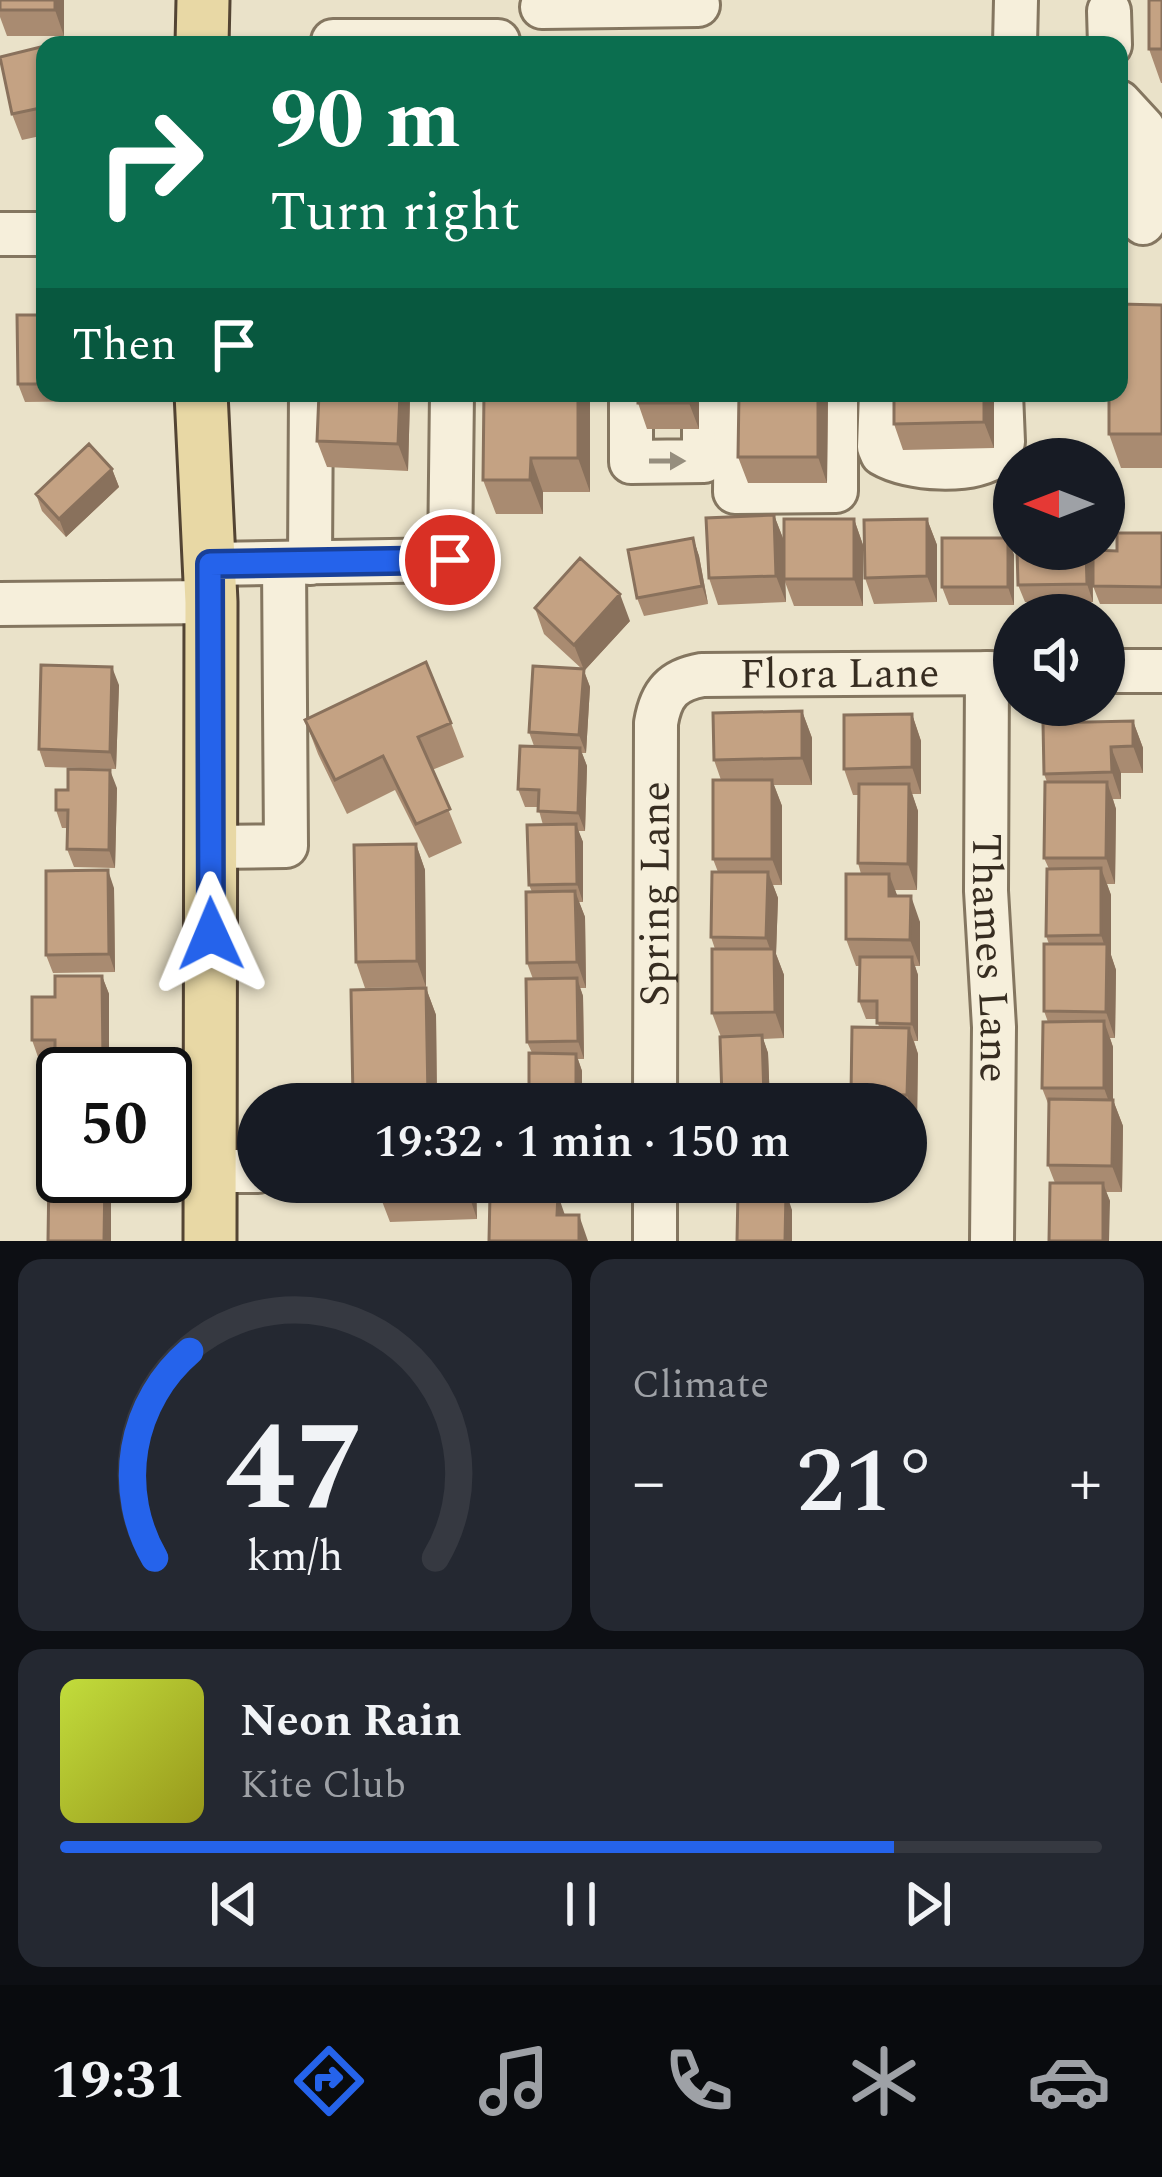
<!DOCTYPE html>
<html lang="en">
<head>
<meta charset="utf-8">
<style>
	:root { --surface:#171b24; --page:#242831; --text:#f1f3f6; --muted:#9ea1a6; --line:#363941; --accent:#2563eb }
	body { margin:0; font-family:Spectral,serif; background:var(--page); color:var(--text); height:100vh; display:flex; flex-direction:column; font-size:45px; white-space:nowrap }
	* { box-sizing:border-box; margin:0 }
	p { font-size:39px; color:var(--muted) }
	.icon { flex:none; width:66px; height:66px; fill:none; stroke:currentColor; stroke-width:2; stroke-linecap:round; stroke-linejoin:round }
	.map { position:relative; height:1241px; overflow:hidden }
	.drawer { display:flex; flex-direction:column; gap:18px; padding:18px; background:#0d0f14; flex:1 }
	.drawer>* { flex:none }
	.banner { position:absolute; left:36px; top:36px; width:1092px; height:366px; border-radius:24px; box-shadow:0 3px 9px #0004; background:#0b6e4f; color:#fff; overflow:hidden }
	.needle { width:78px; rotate:270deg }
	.controls { position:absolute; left:993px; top:438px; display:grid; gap:24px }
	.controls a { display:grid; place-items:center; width:132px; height:132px; border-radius:50%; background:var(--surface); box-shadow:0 3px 9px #0004; font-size:60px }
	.speed { position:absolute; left:36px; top:1047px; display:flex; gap:24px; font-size:60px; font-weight:700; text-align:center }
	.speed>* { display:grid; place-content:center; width:156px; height:156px; border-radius:50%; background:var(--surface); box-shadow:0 3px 9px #0004; line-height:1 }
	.speed .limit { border:6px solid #111; border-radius:18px; background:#fff; color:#111 }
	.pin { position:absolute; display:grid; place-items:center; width:102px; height:102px; color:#fff; margin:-51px; border:6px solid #fff; border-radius:50%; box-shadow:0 3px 12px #0007 }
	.me { position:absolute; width:132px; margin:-66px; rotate:359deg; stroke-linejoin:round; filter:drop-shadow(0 0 9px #0008) }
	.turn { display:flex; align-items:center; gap:42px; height:252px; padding:0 36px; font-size:54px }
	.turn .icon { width:156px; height:156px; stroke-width:2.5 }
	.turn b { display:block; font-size:84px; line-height:102px }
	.then { display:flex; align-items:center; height:114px; padding:0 36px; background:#0003; gap:24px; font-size:45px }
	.big { font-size:90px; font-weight:600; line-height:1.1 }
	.drawer .tile { flex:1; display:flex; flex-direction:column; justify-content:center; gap:18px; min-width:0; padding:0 42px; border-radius:24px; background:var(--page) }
	.drawer .dial { align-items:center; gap:0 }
	.dial svg { height:312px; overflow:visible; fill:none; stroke:var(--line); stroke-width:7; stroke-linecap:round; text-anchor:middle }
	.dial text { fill:var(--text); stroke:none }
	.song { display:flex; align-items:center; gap:36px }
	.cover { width:144px; height:144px; border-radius:18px; background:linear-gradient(135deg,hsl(70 70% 55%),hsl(60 70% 35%)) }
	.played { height:12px; border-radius:6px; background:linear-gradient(90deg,var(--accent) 80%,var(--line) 80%) }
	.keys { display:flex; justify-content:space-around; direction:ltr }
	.heat { display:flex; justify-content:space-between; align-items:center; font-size:66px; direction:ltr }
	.drawer .tiles { flex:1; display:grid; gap:18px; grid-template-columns:1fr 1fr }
	.tile:last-child { grid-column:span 2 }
	.trip { position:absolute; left:237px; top:1083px; width:690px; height:120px; border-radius:60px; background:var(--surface); box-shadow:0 3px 9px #0004; font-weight:600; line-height:120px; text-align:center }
	.tabs { display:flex; height:192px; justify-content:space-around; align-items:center; background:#090b0e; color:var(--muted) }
	.tabs .icon { width:84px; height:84px }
	.tabs .current { color:var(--accent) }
	.tabs b { font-size:54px; color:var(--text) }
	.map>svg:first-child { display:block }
</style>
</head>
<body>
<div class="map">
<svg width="1162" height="1241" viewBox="0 0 1162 1241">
	<rect width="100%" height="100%" fill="#eae2c9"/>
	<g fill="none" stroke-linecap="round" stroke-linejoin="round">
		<defs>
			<g id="minor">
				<path d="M542,7L698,5"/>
				<path d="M1109,11L1110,45"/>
				<path d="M333,41H498"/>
				<path d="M1015,45L1016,0"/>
				<path d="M1119,102L1143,128V223"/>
				<path d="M0,234H45"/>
				<path d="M631,393V462L704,461V393"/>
				<path d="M736,393L735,492L836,491V393"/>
				<path d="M881,393L879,447L882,454C909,470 971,474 997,455L1003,442L1001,393"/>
				<path d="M310,563L311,393"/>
				<path d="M210,564L450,560L452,393"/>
				<path d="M0,604L211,602"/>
				<path d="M1104,671H1162"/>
				<path id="s1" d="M987,673L986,891L994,1027L992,1241"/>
				<path d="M210,847L286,846L284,563"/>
				<path id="s2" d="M655,1104L656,723C661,693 673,680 702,675L1014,673"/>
				<path d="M210,1171H258"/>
				<path d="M655,1241V1182"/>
			</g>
			<path id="major" d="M202,45L203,0
				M201,393L211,602L210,1241"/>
		</defs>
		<use href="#minor" stroke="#847660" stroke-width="48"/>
		<use href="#major" stroke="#534433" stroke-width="57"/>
		<use href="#minor" stroke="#f6efdb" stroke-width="42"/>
		<use href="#major" stroke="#e8d8a5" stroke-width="51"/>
	</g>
	<path fill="#a98b71" d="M0,0H64V36H7L0,17Z
		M1162,0V83H1161L1149,49Z
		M45,46V135L22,140L12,114Z
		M1162,305V468H1121L1109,434Z
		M45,315V393H116V401L25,402L18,384Z
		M590,393V492H543V514H496L483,480Z
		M699,393V429H647L638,403Z
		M739,393H828L827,483H748L738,457Z
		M994,393V448L903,450L894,424Z
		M410,398L408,471L327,467L317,441Z
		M112,469L119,487L66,537L42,511L36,494Z
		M774,515L784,541L854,519L863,545V606H794L785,582L786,602L718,605L709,578Z
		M927,519L937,545V602L874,604L865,578Z
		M1162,533V604H1100L1093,586Z
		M693,538L699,556L708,604L644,616L637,598Z
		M1008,538L1014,555V605H949L942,587Z
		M1092,553L1093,602H1025L1018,585Z
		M535,608L630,621L584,671L590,687L586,753H582L587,766L585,831H578L583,842V902H579L585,917L586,988H580L583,996L584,1059H578L582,1071V1104L532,1053L527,1042L533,979L527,963L532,892L529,885L543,825L538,807H525L518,789L534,746L529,732L582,669L544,634Z
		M119,685L116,769L45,767L39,749Z
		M802,711L812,738V785H774L782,806V885H773L778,898L776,954L784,975V1038L763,1039L768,1053L770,1104H724L722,1098L721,1037L712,1013L715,949L711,937L718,872L713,859L721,780L714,760Z
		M912,714L921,741V794H912L918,811L917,890H895L897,896L920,922V966H915L918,975V1041H914L918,1054L917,1121H906V1104H855L851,1094L879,1027L877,1019H866L859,1001L860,966H856L846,939L861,874L858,863L859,795H853L844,769Z
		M305,720L451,723L464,757L432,770L462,843L429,858L395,790L347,814L318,754Z
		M1133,721L1143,748V773H1121V799H1113L1116,809L1115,884H1107L1111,895V955L1116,970L1115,1038H1110L1113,1047V1100L1123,1126L1122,1192H1106L1110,1201L1055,1183L1048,1165L1049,1106L1042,1088L1048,1022L1044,1011L1049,944L1046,936L1049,869L1044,858L1047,782L1044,774Z
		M117,788L115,868L74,867L67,849L68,828H62L56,810Z
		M416,844L425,870L426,987L365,988L356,962Z
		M114,888L115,972L53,973L46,955Z
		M102,976L109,994V1074H63L62,1078L55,1057H38L32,1040Z
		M426,988L436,1015L437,1104H355L353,1098Z
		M380,1182H476L477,1219L390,1222L380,1196Z
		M489,1182H588V1185H543V1194L565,1215L588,1241L493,1193Z
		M717,1182H764V1191L792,1210V1241H737L738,1195H722Z"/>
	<path fill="#89715c" d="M55,0H64V36L55,10Z
		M400,393H408L410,398L408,471L398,444Z
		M578,393H590V492L578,458Z
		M689,393H699V429L689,403Z
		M818,393H828L827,483L818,457Z
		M984,393H994V448L984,422Z
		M531,458L543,492V514L530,480Z
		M112,469L119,487L66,537L59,519Z
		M774,515L784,541L786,602L776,576Z
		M854,519L863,545V606L854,579Z
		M927,519L937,545V602L927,576Z
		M693,538L699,556L708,604L702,586Z
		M1008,538L1014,555V605L1008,587Z
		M1086,549H1090L1092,553L1093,602L1087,584Z
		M620,594L630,621L584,671L590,687L586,753L579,735L584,670L574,645Z
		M112,667L119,685L116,769L110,752Z
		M802,711L812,738V785L802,758Z
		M912,714L921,741V794L912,767Z
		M1133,721L1143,748V773L1133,746Z
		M1111,747L1121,773V799L1112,772Z
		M580,748L587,766L585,831L578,813Z
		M110,770L117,788L115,868L109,850Z
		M772,780L782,806V885L772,859Z
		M1107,782L1116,809L1115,884L1106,858Z
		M909,784L918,811L917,890L908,864Z
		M576,824L583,842V902L577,884Z
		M416,844L425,870L426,987L417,961Z
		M1101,868L1111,895V955L1116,970L1115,1038L1106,1012V950L1101,935Z
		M108,870L114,888L115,972L109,954Z
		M768,872L778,898L776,954L784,975V1038L775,1012L774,960L766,938Z
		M889,874L899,900L889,896Z
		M575,891L585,917L586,988L577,962Z
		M911,896L920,922V966L910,940Z
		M912,957L918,975V1041L912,1024Z
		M102,976L109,994V1074L103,1060Z
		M577,978L583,996L584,1059L578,1041Z
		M426,988L436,1015L437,1104H431L428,1097Z
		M1104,1021L1113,1047V1100L1123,1126L1122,1192L1112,1166L1113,1113L1104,1088Z
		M909,1028L918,1054L917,1121L907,1095Z
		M762,1035L768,1053L770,1104H767L764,1097Z
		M576,1054L582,1071V1104H576Z
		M105,1176L111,1193V1241H104Z
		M467,1182H476L477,1219L468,1192Z
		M534,1182H542L543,1185V1207Z
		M1103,1183L1110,1201L1109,1241H1103Z
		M786,1192L792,1210V1241H785Z
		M558,1195L567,1221L557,1215Z
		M579,1215L588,1241H579Z"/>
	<path fill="#c4a283" stroke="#89715c" stroke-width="3" d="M0,0H55V10H0Z
		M1149,0H1162V49H1149Z
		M82,38L84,45H51Z
		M45,46V107L12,114L0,57Z
		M1119,304L1162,305V434H1109V393H1119Z
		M17,315H45V384H18Z
		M319,393H400L398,444L317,441Z
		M484,393H578V458H531L530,480H483Z
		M638,393H689V403H638Z
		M739,393H818V457H738Z
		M894,393H984V422L894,424Z
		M89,444L112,469L59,519L36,494Z
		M774,515L776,576L709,578L706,518Z
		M784,519H854V579H784Z
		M927,519V576L865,578L864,520Z
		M1117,533H1162V587L1093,586V550L1117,551Z
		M693,538L702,586L637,598L628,550Z
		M942,538H1008V587H942Z
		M1017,549H1086L1087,584L1018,585Z
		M580,558L620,594L574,645L535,608Z
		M426,662L451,723L418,737L450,809L416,824L383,756L335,780L305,720Z
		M41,665L112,667L110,752L39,749Z
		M533,666L584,669L579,735L529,732Z
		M802,711V758L714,760L713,713Z
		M912,714V767L844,769V715Z
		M1133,721V746L1111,747L1112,772L1044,774L1043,723Z
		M520,746L580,748L578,813L538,811L539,790L518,789Z
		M68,769L110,770L109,850L67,849L68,810H56V790H68Z
		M713,780H772V859H713Z
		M1045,782H1107L1106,858H1044Z
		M859,784H909L908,864L858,863Z
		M576,824L577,884L529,885L527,825Z
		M416,844L417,961L356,962L354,845Z
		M1101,868V935L1046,936L1047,869Z
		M108,870L109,954L46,955V871Z
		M712,872H768L766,938L711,937Z
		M846,874H889V896H911L910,940L846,939Z
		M575,891L577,962L527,963L526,892Z
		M1044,944H1107L1106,1012L1044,1011Z
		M712,949H774L775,1012L712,1013Z
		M860,957H912V1024L877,1023V1001H859Z
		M55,976H102L103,1060H55V1040H32V997H55Z
		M577,978L578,1041L527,1042L526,979Z
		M426,988L428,1097L353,1098L351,990Z
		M1104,1021V1088H1042L1043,1022Z
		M852,1027L909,1028L907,1095L851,1094Z
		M762,1035L764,1097L722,1098L720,1037Z
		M529,1053L576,1054V1104H529Z
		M57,1082H63V1150H57Z
		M1049,1099L1113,1100L1112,1166L1048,1165Z
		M49,1174L105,1176L104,1241H48Z
		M380,1182H467L468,1192L380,1196Z
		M1050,1183H1103V1241H1049Z
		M738,1191L786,1192L785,1241H737Z
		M490,1193L558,1195L557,1215H579V1241H489Z"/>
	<defs><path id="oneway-solid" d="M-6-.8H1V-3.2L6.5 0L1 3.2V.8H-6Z" transform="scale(3)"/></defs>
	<use fill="#968e7e" href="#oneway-solid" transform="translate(667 461)"/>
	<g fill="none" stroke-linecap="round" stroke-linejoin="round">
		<defs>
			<path id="route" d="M211,934L210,564L450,560"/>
		</defs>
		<use href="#route" stroke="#184099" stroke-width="30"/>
		<use href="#route" stroke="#2563eb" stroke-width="21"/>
	</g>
	<g text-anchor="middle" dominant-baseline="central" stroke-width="12" stroke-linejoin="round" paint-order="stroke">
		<g font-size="42" fill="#372d21" stroke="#f2ecd8">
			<text stroke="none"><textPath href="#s2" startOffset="591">Flora Lane</textPath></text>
			<text stroke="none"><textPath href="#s2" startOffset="210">Spring Lane</textPath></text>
			<text stroke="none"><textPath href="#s1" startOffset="285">Thames Lane</textPath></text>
		</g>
	</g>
</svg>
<div class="controls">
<a><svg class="needle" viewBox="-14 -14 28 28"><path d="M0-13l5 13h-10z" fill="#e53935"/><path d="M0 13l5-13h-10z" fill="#9ea1a6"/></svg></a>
<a><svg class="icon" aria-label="sound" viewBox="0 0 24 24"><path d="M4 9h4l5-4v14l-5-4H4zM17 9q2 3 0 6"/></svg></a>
</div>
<div class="speed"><div class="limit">50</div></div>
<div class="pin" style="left:450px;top:560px;background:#d93025"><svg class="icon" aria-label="arrive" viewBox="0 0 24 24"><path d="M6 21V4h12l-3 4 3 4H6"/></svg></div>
<svg class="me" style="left:211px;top:934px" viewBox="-20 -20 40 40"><path d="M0-17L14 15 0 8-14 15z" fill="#2563eb" stroke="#fff" stroke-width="4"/></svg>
<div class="trip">19:32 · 1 min · 150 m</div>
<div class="banner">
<div class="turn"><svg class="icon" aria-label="right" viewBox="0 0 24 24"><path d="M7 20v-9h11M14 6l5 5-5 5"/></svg><div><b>90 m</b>Turn right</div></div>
<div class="then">Then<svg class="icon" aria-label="arrive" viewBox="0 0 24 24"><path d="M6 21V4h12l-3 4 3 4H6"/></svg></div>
</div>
</div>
<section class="drawer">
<div class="tiles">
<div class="tile dial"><svg viewBox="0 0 100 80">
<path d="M14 69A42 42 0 1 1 86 69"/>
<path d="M14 69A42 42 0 0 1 23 16" stroke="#2563eb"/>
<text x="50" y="56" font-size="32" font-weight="700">47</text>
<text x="50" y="72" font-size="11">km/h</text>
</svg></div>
<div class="tile"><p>Climate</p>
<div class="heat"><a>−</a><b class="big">21°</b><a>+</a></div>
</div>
<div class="tile">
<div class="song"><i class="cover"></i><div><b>Neon Rain</b><p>Kite Club</p></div></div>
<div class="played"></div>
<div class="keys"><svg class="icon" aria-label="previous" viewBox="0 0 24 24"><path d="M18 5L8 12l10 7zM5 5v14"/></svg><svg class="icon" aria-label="pause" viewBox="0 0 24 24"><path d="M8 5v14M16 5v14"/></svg><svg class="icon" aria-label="next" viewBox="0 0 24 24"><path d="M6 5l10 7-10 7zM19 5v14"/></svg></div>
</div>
</div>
</section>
<nav class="tabs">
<b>19:31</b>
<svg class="icon current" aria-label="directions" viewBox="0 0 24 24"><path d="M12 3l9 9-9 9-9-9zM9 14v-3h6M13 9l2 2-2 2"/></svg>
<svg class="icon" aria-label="music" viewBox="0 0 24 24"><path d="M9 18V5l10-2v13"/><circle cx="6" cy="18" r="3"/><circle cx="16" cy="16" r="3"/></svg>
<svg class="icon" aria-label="phone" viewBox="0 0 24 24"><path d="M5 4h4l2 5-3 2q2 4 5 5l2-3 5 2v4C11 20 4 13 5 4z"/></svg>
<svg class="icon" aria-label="climate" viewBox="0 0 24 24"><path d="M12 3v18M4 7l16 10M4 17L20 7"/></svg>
<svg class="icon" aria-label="car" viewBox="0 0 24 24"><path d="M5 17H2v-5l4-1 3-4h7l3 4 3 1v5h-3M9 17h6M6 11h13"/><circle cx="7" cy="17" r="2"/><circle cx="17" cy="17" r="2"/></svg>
</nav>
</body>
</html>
